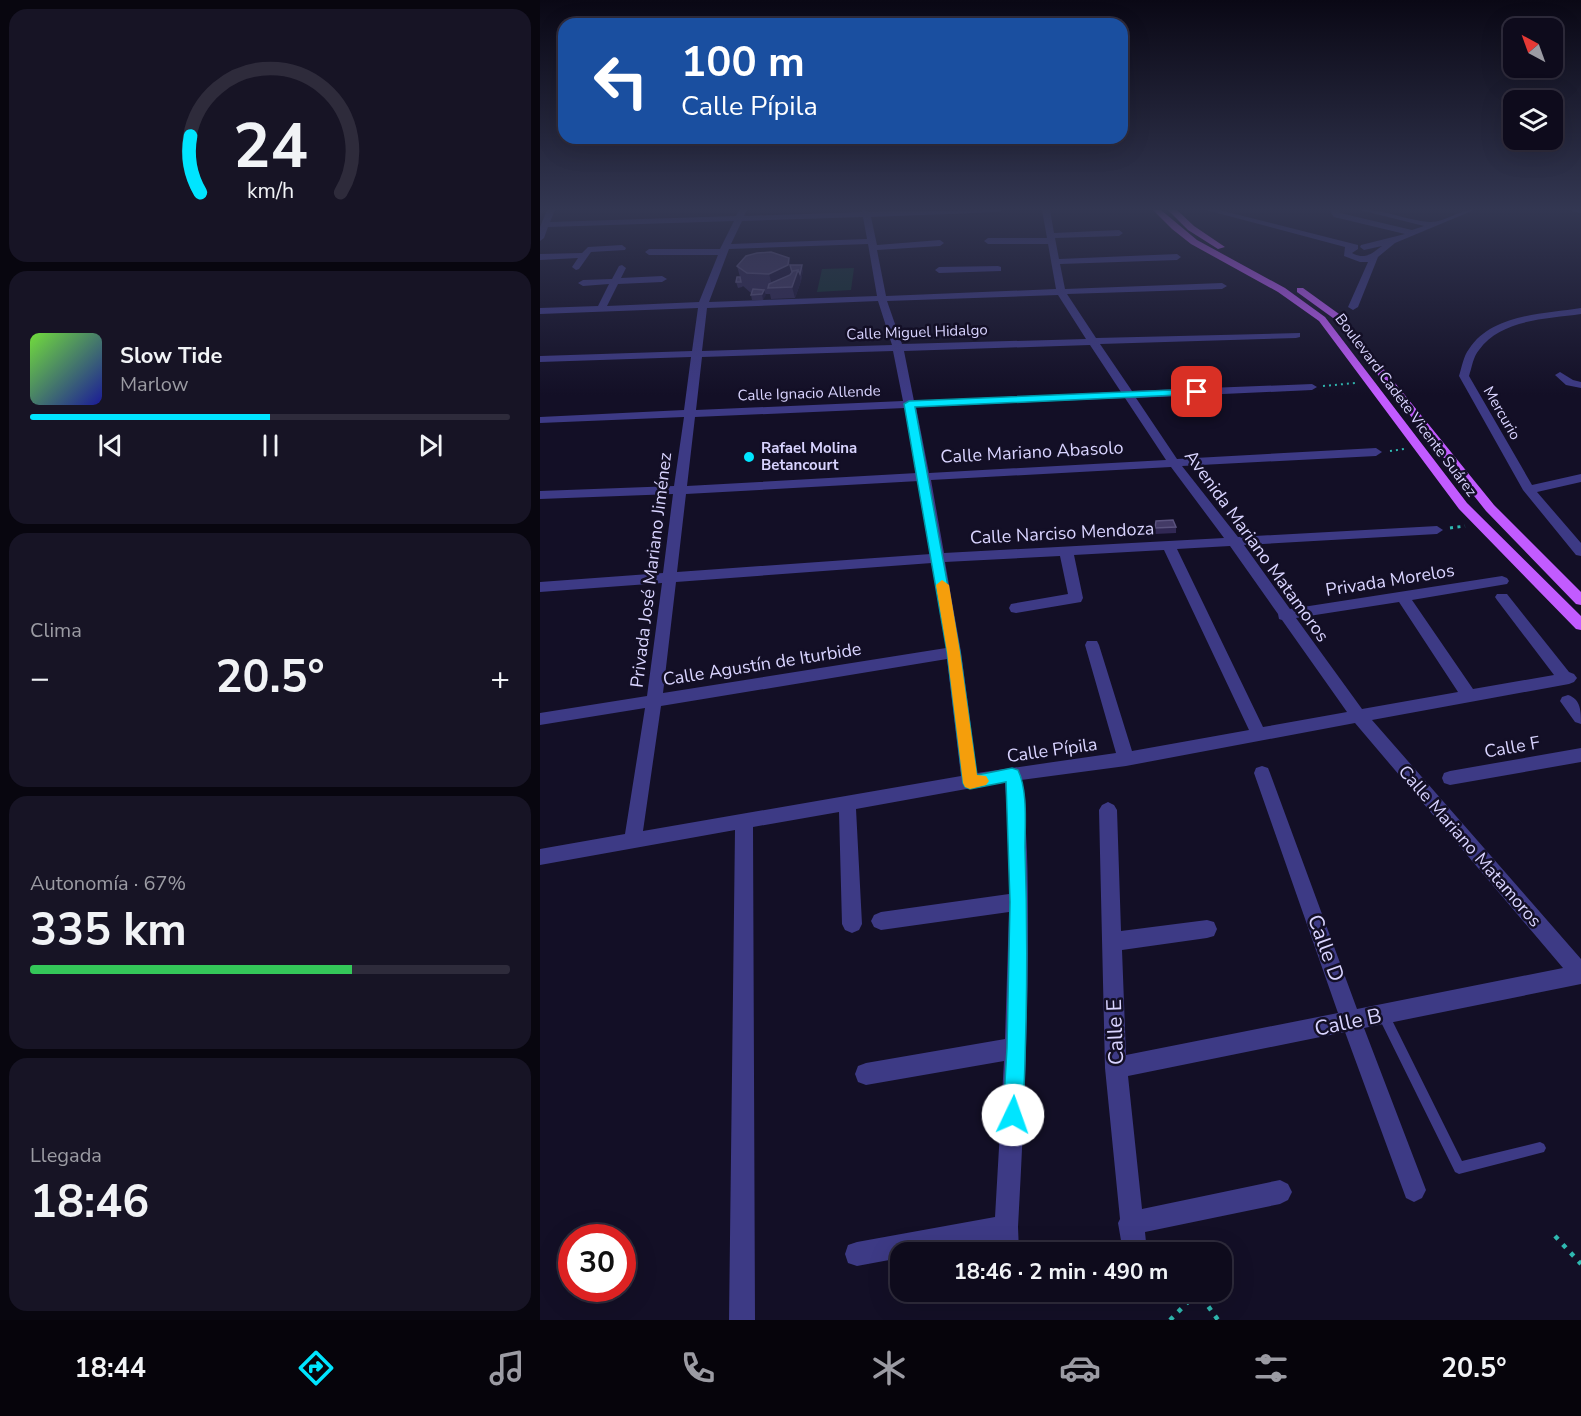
<!DOCTYPE html>
<html lang="es">
<head>
<meta charset="utf-8">
<style>
	:root { --surface:#0e0b1c; --page:#171425; --text:#f1f3f6; --muted:#9b9ba3; --line:#2e2b3b; --accent:#00e5ff }
	body { margin:0; font-family:"Nunito Sans",sans-serif; background:var(--page); color:var(--text); height:100vh; display:flex; flex-direction:column; font-size:22px; white-space:nowrap }
	* { box-sizing:border-box; margin:0 }
	p { font-size:20px; color:var(--muted) }
	.icon { flex:none; width:33px; height:33px; fill:none; stroke:currentColor; stroke-width:2; stroke-linecap:round; stroke-linejoin:round }
	.map { position:relative; flex:1; overflow:hidden }
	.details { display:flex; flex-direction:column; gap:9px; padding:9px; background:#08060f; width:540px }
	.details>* { flex:none }
	.banner { position:absolute; left:18px; top:18px; width:570px; height:126px; border-radius:18px; box-shadow:0 6px 24px #0002,0 0 0 2px var(--line); background:#1a4fa0; color:#fff; overflow:hidden }
	.needle { width:39px; rotate:319deg }
	.fabs { position:absolute; left:963px; top:18px; display:grid; gap:12px }
	.fabs a { display:grid; place-items:center; width:60px; height:60px; border-radius:12px; background:var(--surface); box-shadow:0 6px 24px #0002,0 0 0 2px var(--line); font-size:30px }
	.speed { position:absolute; left:18px; top:1224px; display:flex; gap:12px; font-size:30px; font-weight:700; text-align:center }
	.speed>* { display:grid; place-content:center; width:78px; height:78px; border-radius:50%; background:var(--surface); box-shadow:0 6px 24px #0002,0 0 0 2px var(--line); line-height:1 }
	.speed .limit { border:9px solid #d22; background:#fff; color:#111 }
	.pin { position:absolute; display:grid; place-items:center; width:51px; height:51px; color:#fff; margin:-26px; border-radius:12px; box-shadow:0 3px 9px #0006 }
	.me { position:absolute; width:66px; margin:-33px; rotate:3deg; stroke-linejoin:round; filter:drop-shadow(0 0 4px #0008) }
	.turn { display:flex; align-items:center; gap:21px; height:126px; padding:0 24px; font-size:27px }
	.turn .icon { width:78px; height:78px; stroke-width:2.5 }
	.turn b { display:block; font-size:42px; line-height:51px }
	.big { font-size:45px; font-weight:700; line-height:1.1 }
	.details .widget { flex:1; display:flex; flex-direction:column; justify-content:center; gap:9px; min-width:0; padding:0 21px; border-radius:18px; background:var(--page) }
	.details .dial { align-items:center; gap:0 }
	.dial svg { height:156px; overflow:visible; fill:none; stroke:var(--line); stroke-width:7; stroke-linecap:round; text-anchor:middle }
	.dial text { fill:var(--text); stroke:none }
	.song { display:flex; align-items:center; gap:18px }
	.cover { width:72px; height:72px; border-radius:9px; background:linear-gradient(135deg,hsl(100 70% 55%),hsl(240 70% 35%)) }
	.played { height:6px; border-radius:3px; background:linear-gradient(90deg,var(--accent) 50%,var(--line) 50%) }
	.keys { display:flex; justify-content:space-around; direction:ltr }
	.heat { display:flex; justify-content:space-between; align-items:center; font-size:33px; direction:ltr }
	.charge { height:9px; border-radius:4px; background:linear-gradient(90deg,#34c759 67%,var(--line) 0) }
	.trip { position:absolute; left:350px; top:1242px; width:342px; height:60px; border-radius:18px; background:var(--surface); box-shadow:0 6px 24px #0002,0 0 0 2px var(--line); font-weight:700; line-height:60px; text-align:center }
	.dock { display:flex; height:96px; justify-content:space-around; align-items:center; background:#06040b; color:var(--muted) }
	.dock .icon { width:42px; height:42px }
	.dock .selected { color:var(--accent) }
	.dock b { font-size:27px; color:var(--text) }
	main { display:flex; flex:1; min-height:0 }
	.map>svg:first-child { display:block }
</style>
</head>
<body>
<main>
<section class="details">
<div class="widget dial"><svg viewBox="0 0 100 80">
<path d="M14 69A42 42 0 1 1 86 69"/>
<path d="M14 69A42 42 0 0 1 9 40" stroke="#00e5ff"/>
<text x="50" y="56" font-size="32" font-weight="700">24</text>
<text x="50" y="72" font-size="11">km/h</text>
</svg></div>
<div class="widget">
<div class="song"><i class="cover"></i><div><b>Slow Tide</b><p>Marlow</p></div></div>
<div class="played"></div>
<div class="keys"><svg class="icon" aria-label="previous" viewBox="0 0 24 24"><path d="M18 5L8 12l10 7zM5 5v14"/></svg><svg class="icon" aria-label="pause" viewBox="0 0 24 24"><path d="M8 5v14M16 5v14"/></svg><svg class="icon" aria-label="next" viewBox="0 0 24 24"><path d="M6 5l10 7-10 7zM19 5v14"/></svg></div>
</div>
<div class="widget"><p>Clima</p>
<div class="heat"><a>−</a><b class="big">20.5°</b><a>+</a></div>
</div>
<div class="widget"><p>Autonomía · 67%</p><b class="big">335 km</b><div class="charge"></div></div>
<div class="widget"><p>Llegada</p><b class="big">18:46</b></div>
</section>
<div class="map">
<svg width="1041" height="1320" viewBox="0 0 1041 1320">
	<rect width="100%" height="100%" fill="#130f26"/>
	<path fill="#12302f" d="M314,268L311,290L277,292L282,269Z"/>
	<g fill="none" stroke-linecap="round" stroke-linejoin="round">
		<path stroke="#2fb8b0" stroke-width="2" stroke-dasharray="2 4" stroke-linecap="butt" d="M783,386L815,383
			M850,451L864,449"/>
		<path stroke="#2fb8b0" stroke-width="3" stroke-dasharray="3 4.5" stroke-linecap="butt" d="M910,528L925,526"/>
		<path stroke="#2fb8b0" stroke-width="4.5" stroke-dasharray="4.5 7" stroke-linecap="butt" d="M1015,1236L1041,1264
			M630,1320L658,1292L678,1320"/>
		<path fill="#3d3a85" fill-rule="evenodd" d="M843,1008L847,1010L922,1161L1000,1142L1004,1144L1006,1148L1004,1152L919,1174L915,1172L839,1018L837,1014L839,1010Z"/>
		<path fill="#3d3a85" fill-rule="evenodd" d="M7,210H15L10,222L196,216L199,210H207L204,216L322,212V210L330,212L462,210L458,212L331,217L337,245L400,240L404,243L400,246L337,250L346,296L516,289L508,244H448L444,241L448,238H507L502,210H510L514,233L579,230L583,233L579,236L515,238L519,259L637,254L641,257L637,260L520,264L525,289L682,283L687,286L682,289L527,294L556,338L760,333V337L756,338L560,344L592,391L772,384L777,387L772,390L596,398L637,459L836,448L842,452L836,456L642,466L698,537L897,526L903,530L897,534L704,545L750,609L962,576L967,578L969,581L967,584L872,600L933,689L1014,675L957,600L955,597L957,594H967L1029,672L1034,674L1037,678L1034,682L1029,684L832,720L1041,959V984L824,1028L886,1190L882,1198L874,1202L866,1198L805,1032L588,1076L602,1209L740,1180L748,1184L752,1192L748,1200L740,1204L605,1232L607,1252H583L578,1223L580,1219L565,1068L559,810L562,805L568,802L574,805L577,810L581,931L667,920L674,922L677,929L674,936L667,938L582,950L586,1055L798,1013L714,773L716,768L722,766L728,768L730,773L817,1009L1023,968L815,723L586,766L481,780C489,839 488,898 488,958C487,1048 483,1137 478,1227L479,1252H455V1241L391,1252H360V1258L317,1266L308,1263L305,1254L308,1245L317,1242L455,1217L464,1061L326,1085L318,1082L315,1074L318,1066L326,1063L465,1039L469,912L341,930L334,927L331,921L334,915L341,912L469,894V839L465,782L316,809L322,924L319,930L312,933L305,930L302,924L299,812L213,827L215,1320H189L195,830L0,865V849L85,834L105,708L0,725V713L107,696L122,583L0,592V582L123,573L133,494L0,499V491L134,486L144,417L0,423V417L144,410L151,357L0,362V356L152,351L158,308L0,314V308L58,306L69,284L43,286L38,283L43,280L72,279L79,266L82,265L86,268L81,278L122,276L127,279L122,282L78,284L67,306L159,302L178,255H109L105,252L109,249H180L194,221L8,227L4,238L0,241V227ZM323,217L327,239L191,244L202,221ZM328,244L337,296L169,302L189,249ZM518,295L546,339L362,344L347,301ZM338,301L352,345L162,351L167,308ZM550,345L581,392L374,401L364,351ZM353,351L363,401L156,410L162,357ZM585,398L626,460L389,473L376,407ZM365,408L377,473L147,486L155,417ZM631,467L684,538L404,553L391,480ZM379,481L391,554L137,572L146,494ZM690,546L738,614L739,619L742,620L807,712L723,727L637,549ZM624,550L709,730L592,751L559,645L557,641H547L545,645L576,753L437,773L421,652L405,562L520,556L528,594L471,604L469,608L471,612L476,613L541,602L543,598L534,555ZM392,563L406,648L123,693L136,582ZM859,602L918,692L822,709L756,618ZM407,659L421,776L103,831L121,706Z
			M666,210H679L818,245V249L812,253C825,260 831,254 842,246L824,250L820,247L821,245L865,234L794,217L790,212L791,210H799L800,213L872,230L884,226L820,210C844,209 866,220 889,222C904,223 918,210 934,210L855,243L838,257L818,307L813,310L808,307L828,262H820L804,256L805,247Z
			M1032,210H1041V213L1033,212Z
			M82,245L86,248L85,250L51,252L39,269L36,270L32,267L38,258L0,260V254L42,253L48,247Z
			M458,266L461,267V271L399,273L395,270L399,267Z
			M1041,308V314C1007,319 961,319 939,350C933,357 932,367 929,376L992,485L1041,474V482L997,492L1041,543V556L1036,555L983,490L919,376C922,367 923,357 929,349C952,314 1003,314 1041,308Z
			M1020,372L1033,380L1041,382V388L1026,385L1015,375Z
			M1028,695C1041,699 1041,712 1041,724L1035,722L1020,701L1022,697Z
			M1041,748V762L910,785L904,783L902,778L904,773L910,771Z"/>
		<path fill="#c25bff" fill-rule="evenodd" d="M613,210H621L657,240L745,288L785,317L927,503L1041,616V630L1036,629L919,509L779,321L738,292L651,244L632,229Z
			M628,210H637L654,226L685,247L678,249L648,230Z
			M757,288H763L799,314L954,505L1041,592V605L1036,604L946,511L793,318L757,292Z"/>
	</g>
	<path fill="#312854" d="M249,258L250,265L263,270L261,281L255,298L231,299L230,294H225L223,300H212L211,295V293L203,286L202,287L198,288L196,282L200,277L197,266Z
		M616,521L636,527V533L615,534Z"/>
	<path fill="#1d163a" d="M249,258L254,278L258,270L261,281L255,298L252,287L233,288L229,274Z
		M262,265L263,270L261,279L260,274Z
		M224,290L226,295L223,300L222,294Z"/>
	<path fill="#433a66" stroke="#5a527e" stroke-width="1.5" d="M231,252L249,258L248,265L229,274L207,273L197,266L206,256L217,253Z
		M250,265H262L260,274L258,270L253,271L252,272Z
		M258,270L252,287L228,288L229,284L250,275L253,271Z
		M197,277H200L201,282H196Z
		M213,289L224,290L222,294L211,295Z
		M633,520L636,527L615,528L616,521Z"/>
	<linearGradient id="sky" x2="0" y2="1"><stop stop-color="#0a0815"/><stop offset="0.53" stop-color="#333752"/><stop offset="1" stop-color="#333752" stop-opacity="0"/></linearGradient>
	<rect width="1041" height="395" fill="url(#sky)"/>
	<path fill="#00e5ff" stroke="#0095a6" stroke-width="1.5" d="M657,389L660,390V394L375,407L420,652L437,775L472,768L478,770C488,791 485,824 485,848C488,937 487,1026 483,1115L480,1122L473,1125L466,1122L463,1115L467,1048L470,902L466,782L430,789L425,787L423,783L407,652L364,404L369,401Z"/>
	<path fill="#f59e0b" d="M402,580L409,585L420,652L437,775L446,776L449,781L446,785L430,789L425,787L423,783L407,652L396,585Z"/>
	<circle fill="#00e5ff" stroke="#130f26" stroke-width="2" cx="209" cy="457" r="6"/>
	<g text-anchor="middle" dominant-baseline="central" stroke-width="5" stroke-linejoin="round" paint-order="stroke">
		<g font-size="15" fill="#d9d4ff" stroke="#130f26">
			<text transform="translate(377 332) rotate(-2)">Calle Miguel Hidalgo</text>
			<text transform="translate(269 393) rotate(-2)">Calle Ignacio Allende</text>
			<text transform="translate(866 405) rotate(53)">Boulevard Cadete Vicente Suárez</text>
			<text transform="translate(962 413) rotate(60)">Mercurio</text>
		</g>
		<g font-size="15" font-weight="bold" fill="#d9d4ff" stroke="#130f26" text-anchor="start">
			<text x="221" y="448">Rafael Molina<tspan x="221" dy="17">Betancourt</tspan></text>
		</g>
		<g font-size="18" fill="#d9d4ff" stroke="#130f26">
			<text transform="translate(492 452) rotate(-3)">Calle Mariano Abasolo</text>
			<text transform="translate(522 533) rotate(-3)">Calle Narciso Mendoza</text>
			<text transform="translate(717 546) rotate(54)">Avenida Mariano Matamoros</text>
			<text transform="translate(111 570) rotate(-83)">Privada José Mariano Jiménez</text>
			<text transform="translate(850 580) rotate(-9)">Privada Morelos</text>
			<text transform="translate(222 664) rotate(-9)">Calle Agustín de Iturbide</text>
			<text transform="translate(972 747) rotate(-10)">Calle F</text>
			<text transform="translate(512 750) rotate(-8)">Calle Pípila</text>
			<text transform="translate(930 846) rotate(49)">Calle Mariano Matamoros</text>
		</g>
		<g font-size="21" fill="#d9d4ff" stroke="#130f26">
			<text transform="translate(786 948) rotate(70)">Calle D</text>
			<text transform="translate(808 1022) rotate(-12)">Calle B</text>
			<text transform="translate(575 1032) rotate(-92)">Calle E</text>
		</g>
	</g>
</svg>
<div class="fabs">
<a><svg class="needle" viewBox="-14 -14 28 28"><path d="M0-13l5 13h-10z" fill="#e53935"/><path d="M0 13l5-13h-10z" fill="#9b9ba3"/></svg></a>
<a><svg class="icon" aria-label="layers" viewBox="0 0 24 24"><path d="M12 4l9 5-9 5-9-5zM3 14l9 5 9-5"/></svg></a>
</div>
<div class="speed"><div class="limit">30</div></div>
<div class="pin" style="left:657px;top:392px;background:#d93025"><svg class="icon" aria-label="arrive" viewBox="0 0 24 24"><path d="M6 21V4h12l-3 4 3 4H6"/></svg></div>
<svg class="me" style="left:473px;top:1115px" viewBox="-20 -20 40 40"><circle r="19" fill="#fff"/><path d="M0-13L10 11 0 6-10 11z" fill="#00e5ff"/></svg>
<div class="trip">18:46 · 2 min · 490 m</div>
<div class="banner">
<div class="turn"><svg class="icon" aria-label="left" viewBox="0 0 24 24"><path d="M17 20v-9H6M10 6l-5 5 5 5"/></svg><div><b>100 m</b>Calle Pípila</div></div>
</div>
</div>
</main>
<nav class="dock">
<b>18:44</b>
<svg class="icon selected" aria-label="directions" viewBox="0 0 24 24"><path d="M12 3l9 9-9 9-9-9zM9 14v-3h6M13 9l2 2-2 2"/></svg>
<svg class="icon" aria-label="music" viewBox="0 0 24 24"><path d="M9 18V5l10-2v13"/><circle cx="6" cy="18" r="3"/><circle cx="16" cy="16" r="3"/></svg>
<svg class="icon" aria-label="phone" viewBox="0 0 24 24"><path d="M5 4h4l2 5-3 2q2 4 5 5l2-3 5 2v4C11 20 4 13 5 4z"/></svg>
<svg class="icon" aria-label="climate" viewBox="0 0 24 24"><path d="M12 3v18M4 7l16 10M4 17L20 7"/></svg>
<svg class="icon" aria-label="car" viewBox="0 0 24 24"><path d="M5 17H2v-5l4-1 3-4h7l3 4 3 1v5h-3M9 17h6M6 11h13"/><circle cx="7" cy="17" r="2"/><circle cx="17" cy="17" r="2"/></svg>
<svg class="icon" aria-label="filters" viewBox="0 0 24 24"><path d="M4 7h16M4 17h16"/><circle cx="9" cy="7" r="2"/><circle cx="15" cy="17" r="2"/></svg>
<b>20.5°</b>
</nav>
</body>
</html>
